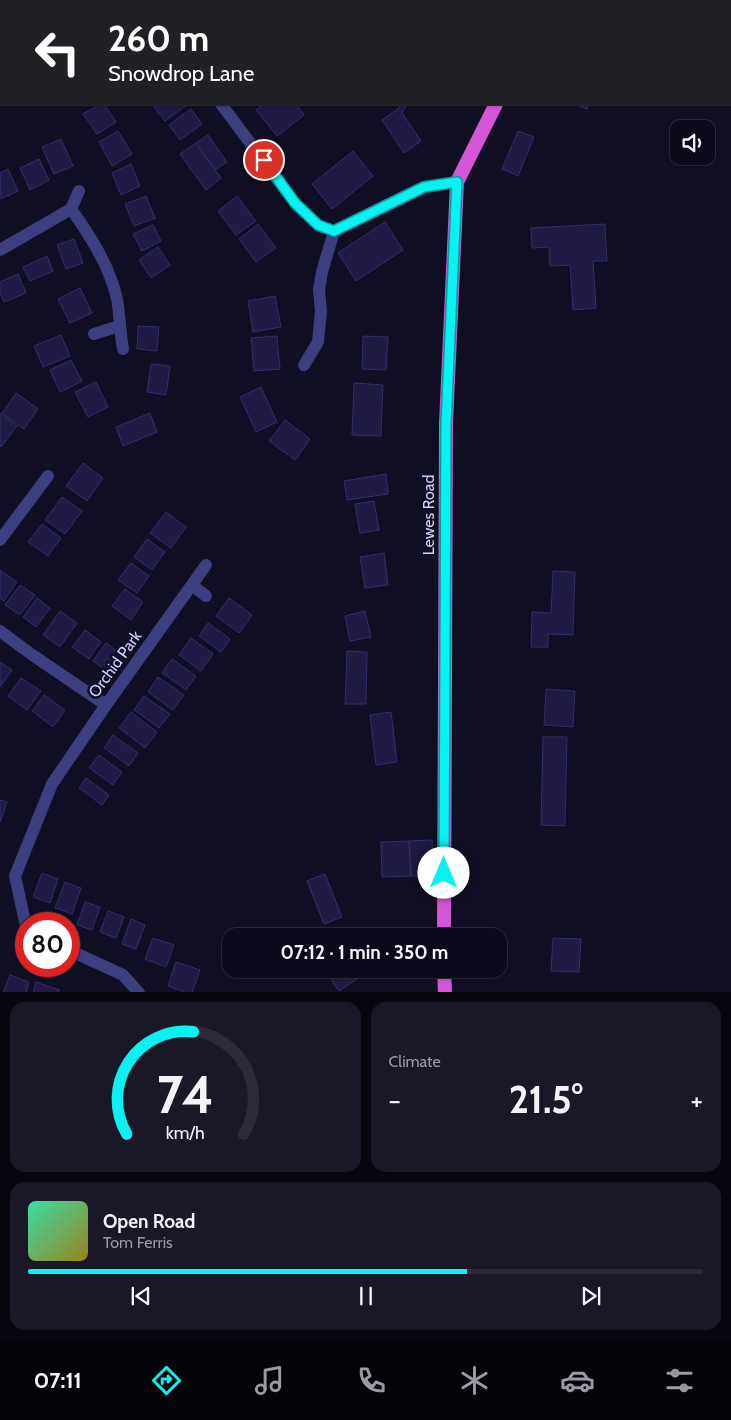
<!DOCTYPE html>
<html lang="en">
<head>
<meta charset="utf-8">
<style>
	:root { --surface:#0c0a1a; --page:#1a1827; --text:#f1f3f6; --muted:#9a9aa2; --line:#2c2b39; --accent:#08f2f2 }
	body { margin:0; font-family:Cabin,sans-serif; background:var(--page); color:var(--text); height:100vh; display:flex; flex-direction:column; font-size:19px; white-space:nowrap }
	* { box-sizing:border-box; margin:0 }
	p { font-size:16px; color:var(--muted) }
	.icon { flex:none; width:28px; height:28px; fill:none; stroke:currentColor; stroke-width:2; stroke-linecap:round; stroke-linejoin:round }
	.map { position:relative; height:992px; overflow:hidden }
	.side { display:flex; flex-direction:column; gap:10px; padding:10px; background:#07060e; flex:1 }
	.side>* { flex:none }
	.top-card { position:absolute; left:0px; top:0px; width:731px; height:105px; box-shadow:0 1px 4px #0004,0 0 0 1px var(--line); background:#202124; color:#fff; overflow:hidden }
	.fabs { position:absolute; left:670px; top:120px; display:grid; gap:10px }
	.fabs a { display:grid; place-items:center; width:45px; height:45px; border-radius:10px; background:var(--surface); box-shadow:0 1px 4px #0004,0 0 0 1px var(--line); font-size:25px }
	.speed { position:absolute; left:15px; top:912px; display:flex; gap:10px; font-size:25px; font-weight:700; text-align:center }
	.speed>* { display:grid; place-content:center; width:65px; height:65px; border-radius:50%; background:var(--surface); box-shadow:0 1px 4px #0004,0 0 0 1px var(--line); line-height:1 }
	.speed .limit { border:8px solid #d22; background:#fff; color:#111 }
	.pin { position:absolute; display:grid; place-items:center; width:42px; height:42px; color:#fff; margin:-21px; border:2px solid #fff; border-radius:50%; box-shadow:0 1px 5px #0007 }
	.me { position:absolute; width:55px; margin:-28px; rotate:0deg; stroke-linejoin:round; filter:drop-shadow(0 0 4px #0008) }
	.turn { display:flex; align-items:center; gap:18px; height:105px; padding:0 25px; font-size:22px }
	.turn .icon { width:65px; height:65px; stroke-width:2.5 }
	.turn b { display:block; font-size:35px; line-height:42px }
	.big { font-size:38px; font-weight:700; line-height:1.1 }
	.side .tile { flex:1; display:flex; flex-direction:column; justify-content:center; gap:8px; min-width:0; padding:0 18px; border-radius:15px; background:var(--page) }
	.side .dial { align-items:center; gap:0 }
	.dial svg { height:130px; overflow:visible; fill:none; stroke:var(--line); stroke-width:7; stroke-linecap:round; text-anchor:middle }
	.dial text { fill:var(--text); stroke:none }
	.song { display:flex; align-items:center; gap:15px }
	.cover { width:60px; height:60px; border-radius:8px; background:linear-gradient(135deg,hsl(160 70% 55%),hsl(50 70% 35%)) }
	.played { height:5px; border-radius:2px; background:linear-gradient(90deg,var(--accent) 65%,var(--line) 65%) }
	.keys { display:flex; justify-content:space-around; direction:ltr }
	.heat { display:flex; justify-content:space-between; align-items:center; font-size:28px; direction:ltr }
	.side .tiles { flex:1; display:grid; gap:10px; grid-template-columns:1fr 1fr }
	.tile:last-child { grid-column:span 2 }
	.trip { position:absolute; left:222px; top:928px; width:285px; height:50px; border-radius:15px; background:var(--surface); box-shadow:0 1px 4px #0004,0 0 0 1px var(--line); font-weight:700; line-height:50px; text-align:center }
	.dock { display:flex; height:80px; justify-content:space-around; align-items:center; background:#05040a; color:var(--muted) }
	.dock .icon { width:35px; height:35px }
	.dock .selected { color:var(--accent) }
	.dock b { font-size:22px; color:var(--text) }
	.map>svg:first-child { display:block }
</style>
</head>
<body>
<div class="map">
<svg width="731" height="993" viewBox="0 0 731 993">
	<rect width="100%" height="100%" fill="#100e22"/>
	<path fill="#1f1b42" stroke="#342e6e" d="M209,0H228L229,1H207Z
		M640,0H673L639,1Z
		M0,55H1L0,96Z
		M100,104H104L116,122L97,134L83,114Z
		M158,104H186L187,105L165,121L154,107Z
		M264,104H296L304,115L277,136L256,110Z
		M401,104H407L402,113L421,141L404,153L382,120L399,108Z
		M574,104H589L587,109Z
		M191,109L202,124L180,140L169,125Z
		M118,131L132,154L112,166L99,142Z
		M518,131L534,137L518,176L502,169Z
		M208,135L227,162L215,170L196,143Z
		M61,139L73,166L54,174L42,147Z
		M196,143L221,178L206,190L180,154Z
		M353,151L373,176L332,209L312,184Z
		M39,159L49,180L30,190L20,168Z
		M131,164L140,186L121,195L112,173Z
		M8,169L18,191L1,199L0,173Z
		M146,196L155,218L134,226L125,204Z
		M237,196L256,221L236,235L218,211Z
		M385,222L403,250L356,281L338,253Z
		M258,224L276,248L256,262L239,239Z
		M605,224L607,261H593L596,308L573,310L570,265L550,266L549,247L532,248L531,228Z
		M153,225L161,241L142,251L133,234Z
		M74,239L83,263L66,269L57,245Z
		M158,247L170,265L151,278L139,260Z
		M47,256L53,271L30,281L23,267Z
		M18,274L26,293L4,302L0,293V282Z
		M80,288L92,313L70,323L58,299Z
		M275,296L281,327L253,332L248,301Z
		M138,326L159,327L157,351L137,349Z
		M61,335L70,356L43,367L34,346Z
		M277,336L280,369L254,371L251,338Z
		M363,336L388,337L386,370L362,369Z
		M71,360L82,381L60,392L50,370Z
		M151,364L170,366L166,395L147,392Z
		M96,382L108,407L88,417L75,392Z
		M354,383L383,385L381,436L352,435Z
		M261,387L277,422L256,432L240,397Z
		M16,393L38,409L24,429L2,413Z
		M0,413L17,426L1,447L0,446Z
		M150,413L157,432L123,446L116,427Z
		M285,420L310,439L295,460L269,441Z
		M83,463L103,478L87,501L66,486Z
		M386,474L388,494L347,500L344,481Z
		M62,497L82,511L65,534L45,520Z
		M374,501L379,530L360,533L355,504Z
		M166,512L186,527L171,548L150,533Z
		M42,524L61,538L48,556L28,542Z
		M147,539L165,552L152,570L134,557Z
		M384,553L388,585L365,588L360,557Z
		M131,563L149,576L137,593L118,580Z
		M0,570L17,582L4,601L0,598Z
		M553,571L575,572L573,635L548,634V647H531L532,612L551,613Z
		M20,585L35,595L20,615L5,605Z
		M125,589L143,602L131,620L112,606Z
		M37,598L50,608L36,627L23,617Z
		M229,598L252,615L239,633L216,616Z
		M60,611L77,623L60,647L43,635Z
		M365,611L371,637L350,641L345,616Z
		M208,623L230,639L221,652L199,636Z
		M85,630L101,642L89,659L72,647Z
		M191,638L213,654L201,671L179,655Z
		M106,643L126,658L113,676L93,661Z
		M347,651L367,652L366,704H345Z
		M172,659L196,676L186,690L162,673Z
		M0,662L12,670L0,687Z
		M158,677L184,695L173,710L148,692Z
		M21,678L41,691L27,710L8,696Z
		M546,689L575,691L573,727L544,725Z
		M44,695L65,710L53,727L32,711Z
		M144,696L170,714L159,728L134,710Z
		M131,712L157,732L145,748L119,728Z
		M391,712L397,762L376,765L370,715Z
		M113,735L138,753L129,766L104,748Z
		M543,737H567L565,826L541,825Z
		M99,755L122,772L113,785L89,768Z
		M86,778L109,795L102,805L79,788Z
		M0,800L7,802L0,822Z
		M432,840L433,875L411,876L409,841Z
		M409,841L411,876L382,877L381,842Z
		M42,873L58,879L50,903L33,897Z
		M325,874L342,917L324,924L307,881Z
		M65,882L81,888L72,914L55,908Z
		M85,902L100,907L92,930L77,925Z
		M108,911L124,917L116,938L100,932Z
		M131,919L145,925L136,949L122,944Z
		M153,938L174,945L166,967L145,959Z
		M553,938L581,939L579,972L551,971Z
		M176,962L200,970L192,993H187L168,986Z
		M324,969H354L360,977L339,991Z
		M10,975L29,982L26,993H3Z
		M36,982L59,990L58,993H33Z"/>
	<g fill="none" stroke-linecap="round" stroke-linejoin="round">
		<path stroke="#3b3f7f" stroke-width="12" d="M71,209C91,237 109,265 117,299C120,315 120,333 123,349
			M0,250L71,209L79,191
			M94,334L119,326
			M304,365L318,342L321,311L319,290L322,272L334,231
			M0,540L48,476
			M192,585L206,596
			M0,631L31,654L106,705
			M26,926L15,876L52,784L106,705L206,565
			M69,950L123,975L139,993"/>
		<path stroke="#3b3f7f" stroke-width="12" d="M144,0L145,1
			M27,1L28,0
			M0,25L1,24
			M221,104L295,203L318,225L334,231L424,187L457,182"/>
		<path stroke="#d456d6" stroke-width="14" d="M546,1L547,0
			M444,936L446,424L457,182L496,104
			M444,969L445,993"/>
	</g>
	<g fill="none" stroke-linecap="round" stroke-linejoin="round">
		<defs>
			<path id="route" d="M264,160L295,203L318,225L334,231L424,187L457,182L446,424L444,873"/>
		</defs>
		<use href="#route" stroke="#059d9d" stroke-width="12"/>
		<use href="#route" stroke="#08f2f2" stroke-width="9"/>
	</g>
	<g text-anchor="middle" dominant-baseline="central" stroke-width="5" stroke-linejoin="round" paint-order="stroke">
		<g font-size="16" fill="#d2d1fd" stroke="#100e22">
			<text transform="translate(428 515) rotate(-90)">Lewes Road</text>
			<text transform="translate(115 664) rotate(-54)">Orchid Park</text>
		</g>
	</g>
</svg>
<div class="fabs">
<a><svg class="icon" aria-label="sound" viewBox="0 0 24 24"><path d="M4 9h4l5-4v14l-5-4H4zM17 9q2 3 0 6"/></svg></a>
</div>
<div class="speed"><div class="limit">80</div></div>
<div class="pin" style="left:264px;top:160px;background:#d93025"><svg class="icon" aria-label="arrive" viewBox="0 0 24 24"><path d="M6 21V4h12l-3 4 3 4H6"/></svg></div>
<svg class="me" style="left:444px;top:873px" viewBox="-20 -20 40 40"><circle r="19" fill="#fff"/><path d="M0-13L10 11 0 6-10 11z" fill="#08f2f2"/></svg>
<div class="trip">07:12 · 1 min · 350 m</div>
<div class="top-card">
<div class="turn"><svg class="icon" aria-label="left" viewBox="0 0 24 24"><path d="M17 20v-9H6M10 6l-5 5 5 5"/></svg><div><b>260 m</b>Snowdrop Lane</div></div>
</div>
</div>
<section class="side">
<div class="tiles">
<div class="tile dial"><svg viewBox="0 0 100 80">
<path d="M14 69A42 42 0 1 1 86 69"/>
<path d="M14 69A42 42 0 0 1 55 6" stroke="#08f2f2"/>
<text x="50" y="56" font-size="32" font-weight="700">74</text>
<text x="50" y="72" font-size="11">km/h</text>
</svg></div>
<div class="tile"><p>Climate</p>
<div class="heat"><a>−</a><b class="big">21.5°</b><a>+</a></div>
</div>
<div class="tile">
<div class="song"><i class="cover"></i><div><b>Open Road</b><p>Tom Ferris</p></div></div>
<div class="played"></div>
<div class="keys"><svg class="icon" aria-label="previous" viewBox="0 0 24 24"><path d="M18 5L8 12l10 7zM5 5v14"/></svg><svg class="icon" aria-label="pause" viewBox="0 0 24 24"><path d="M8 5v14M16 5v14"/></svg><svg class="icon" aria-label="next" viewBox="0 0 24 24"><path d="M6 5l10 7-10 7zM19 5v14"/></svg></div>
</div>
</div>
</section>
<nav class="dock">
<b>07:11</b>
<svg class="icon selected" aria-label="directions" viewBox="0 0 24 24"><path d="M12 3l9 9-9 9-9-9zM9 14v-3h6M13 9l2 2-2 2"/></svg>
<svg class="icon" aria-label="music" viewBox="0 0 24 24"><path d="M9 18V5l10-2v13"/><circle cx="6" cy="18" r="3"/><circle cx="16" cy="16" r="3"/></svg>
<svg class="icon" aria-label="phone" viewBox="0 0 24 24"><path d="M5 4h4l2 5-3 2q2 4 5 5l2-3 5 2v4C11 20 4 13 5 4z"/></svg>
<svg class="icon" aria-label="climate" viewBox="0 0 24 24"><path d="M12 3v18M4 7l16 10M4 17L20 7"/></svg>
<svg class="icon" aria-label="car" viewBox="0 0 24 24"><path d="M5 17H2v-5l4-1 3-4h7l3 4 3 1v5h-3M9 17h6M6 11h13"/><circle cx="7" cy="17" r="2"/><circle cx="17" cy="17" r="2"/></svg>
<svg class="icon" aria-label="filters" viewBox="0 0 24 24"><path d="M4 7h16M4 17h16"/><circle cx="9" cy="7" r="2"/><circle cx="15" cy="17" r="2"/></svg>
</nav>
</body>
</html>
